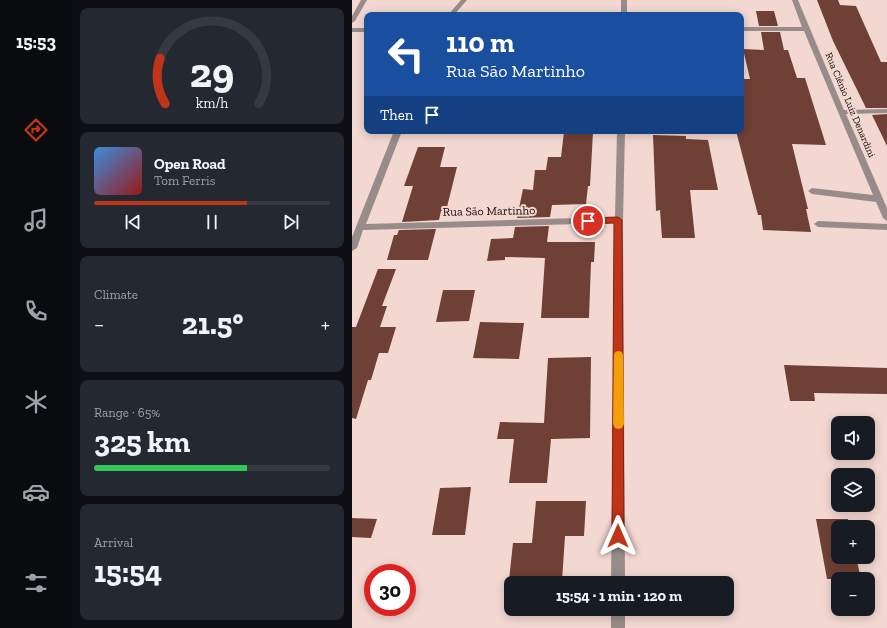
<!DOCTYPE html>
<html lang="en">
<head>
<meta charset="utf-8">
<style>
	:root { --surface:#171b24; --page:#242831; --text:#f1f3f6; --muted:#9ea1a6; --line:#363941; --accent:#c03519 }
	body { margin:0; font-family:"Zilla Slab",serif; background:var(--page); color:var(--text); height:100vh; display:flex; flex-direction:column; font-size:15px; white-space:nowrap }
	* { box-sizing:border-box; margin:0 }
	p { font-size:13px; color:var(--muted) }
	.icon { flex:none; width:22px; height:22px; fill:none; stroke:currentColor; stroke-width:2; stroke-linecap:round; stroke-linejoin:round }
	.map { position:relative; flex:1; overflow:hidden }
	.panel { display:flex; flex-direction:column; gap:8px; padding:8px; background:#0d0f14; width:280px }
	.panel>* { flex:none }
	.hud { position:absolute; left:12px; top:12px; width:380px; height:122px; border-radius:8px; box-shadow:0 2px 10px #0003; background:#1a4fa0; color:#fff; overflow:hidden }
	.tools { position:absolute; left:479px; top:416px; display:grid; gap:8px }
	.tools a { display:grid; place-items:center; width:44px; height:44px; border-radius:8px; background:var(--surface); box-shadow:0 2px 10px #0003; font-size:20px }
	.speed { position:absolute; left:12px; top:564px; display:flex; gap:8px; font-size:20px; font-weight:700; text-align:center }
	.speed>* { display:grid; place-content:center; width:52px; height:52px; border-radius:50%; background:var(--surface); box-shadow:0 2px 10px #0003; line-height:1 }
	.speed .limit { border:6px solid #d22; background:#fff; color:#111 }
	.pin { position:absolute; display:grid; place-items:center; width:34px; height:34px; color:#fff; margin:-17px; border:2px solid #fff; border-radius:50%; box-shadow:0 1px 4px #0007 }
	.me { position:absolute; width:44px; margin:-22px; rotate:0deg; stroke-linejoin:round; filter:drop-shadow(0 0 3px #0008) }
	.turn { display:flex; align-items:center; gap:14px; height:84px; padding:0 16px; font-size:18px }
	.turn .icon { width:52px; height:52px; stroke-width:2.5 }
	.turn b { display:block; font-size:28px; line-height:34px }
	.then { display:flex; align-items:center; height:38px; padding:0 16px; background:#0003; gap:8px; font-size:15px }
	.big { font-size:30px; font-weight:700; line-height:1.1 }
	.panel .tile { flex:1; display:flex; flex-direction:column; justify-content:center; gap:6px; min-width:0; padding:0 14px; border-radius:8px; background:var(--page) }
	.panel .dial { align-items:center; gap:0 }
	.dial svg { height:104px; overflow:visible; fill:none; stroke:var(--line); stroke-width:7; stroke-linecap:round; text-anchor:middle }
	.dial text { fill:var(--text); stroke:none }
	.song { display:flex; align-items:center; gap:12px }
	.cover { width:48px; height:48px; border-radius:6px; background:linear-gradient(135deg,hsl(210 70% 55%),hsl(0 70% 35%)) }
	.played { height:4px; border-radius:2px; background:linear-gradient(90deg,var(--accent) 65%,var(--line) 65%) }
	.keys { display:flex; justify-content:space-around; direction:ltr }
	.heat { display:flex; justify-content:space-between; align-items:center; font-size:22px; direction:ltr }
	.charge { height:6px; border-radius:3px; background:linear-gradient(90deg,#34c759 65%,var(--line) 0) }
	.trip { position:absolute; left:152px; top:576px; width:230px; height:40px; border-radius:8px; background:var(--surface); box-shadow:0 2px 10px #0003; font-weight:700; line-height:40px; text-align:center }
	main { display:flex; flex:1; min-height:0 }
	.dock { display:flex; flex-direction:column; width:72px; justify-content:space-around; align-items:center; background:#090b0e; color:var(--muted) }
	.dock .icon { width:28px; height:28px }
	.dock .current { color:var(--accent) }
	.dock b { font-size:18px; color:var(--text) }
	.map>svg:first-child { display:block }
</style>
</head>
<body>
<main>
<nav class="dock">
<b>15:53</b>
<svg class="icon current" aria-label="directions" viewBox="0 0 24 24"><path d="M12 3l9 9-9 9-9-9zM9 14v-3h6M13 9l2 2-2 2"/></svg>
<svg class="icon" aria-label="music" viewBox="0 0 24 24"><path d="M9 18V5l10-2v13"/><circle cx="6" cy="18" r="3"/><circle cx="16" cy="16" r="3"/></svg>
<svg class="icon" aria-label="phone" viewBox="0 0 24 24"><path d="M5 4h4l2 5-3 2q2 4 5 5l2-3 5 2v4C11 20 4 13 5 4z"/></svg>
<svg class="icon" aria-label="climate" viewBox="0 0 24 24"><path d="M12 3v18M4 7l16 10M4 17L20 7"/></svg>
<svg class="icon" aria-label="car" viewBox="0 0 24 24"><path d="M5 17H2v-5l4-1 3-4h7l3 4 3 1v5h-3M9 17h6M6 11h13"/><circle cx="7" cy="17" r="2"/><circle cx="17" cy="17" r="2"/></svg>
<svg class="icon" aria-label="filters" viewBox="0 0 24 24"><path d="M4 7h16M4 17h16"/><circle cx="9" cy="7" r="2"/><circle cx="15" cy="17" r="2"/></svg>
</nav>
<section class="panel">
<div class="tile dial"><svg viewBox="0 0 100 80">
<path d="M14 69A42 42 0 1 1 86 69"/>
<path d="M14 69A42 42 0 0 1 10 34" stroke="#c03519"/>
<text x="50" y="56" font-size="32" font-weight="700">29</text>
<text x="50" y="72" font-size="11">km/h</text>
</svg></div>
<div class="tile">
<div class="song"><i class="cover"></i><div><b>Open Road</b><p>Tom Ferris</p></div></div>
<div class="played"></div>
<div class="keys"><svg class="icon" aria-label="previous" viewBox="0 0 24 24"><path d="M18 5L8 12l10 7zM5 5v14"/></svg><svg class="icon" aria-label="pause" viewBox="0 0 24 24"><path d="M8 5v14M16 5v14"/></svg><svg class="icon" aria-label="next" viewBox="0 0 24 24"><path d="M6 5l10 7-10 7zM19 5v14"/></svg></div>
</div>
<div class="tile"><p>Climate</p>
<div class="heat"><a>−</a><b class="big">21.5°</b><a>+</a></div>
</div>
<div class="tile"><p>Range · 65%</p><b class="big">325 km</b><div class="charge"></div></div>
<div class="tile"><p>Arrival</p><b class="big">15:54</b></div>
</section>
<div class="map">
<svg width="535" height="628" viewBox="0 0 535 628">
	<rect width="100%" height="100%" fill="#f3d7d1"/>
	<path fill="#6f4036" d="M465,0H486L488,5L504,6L529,62H535V108H514L481,41Z
		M404,11H422L426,26H407Z
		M409,32H428L432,50H436L445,78H453L474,145L440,144L456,209H454L459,232L411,230L409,215H406L384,131H389V79H398L391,49L412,50Z
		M535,114V146L520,115Z
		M212,132H241L238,186H236L234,204L200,205L198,217L165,218L171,189L181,190L183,170H194L196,157H209Z
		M301,135L334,136V139L356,140L366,190H338L343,238H310L308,210L304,211Z
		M66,147H93L88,167H105L94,211H89L87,220L50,222L61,186H52Z
		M197,226L195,242H243L242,262H239L237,318H189L193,258L153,257V260L135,261L139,239L161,238L163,227Z
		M84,229L76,260H35L42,235H45L47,230Z
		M26,269H44L30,306H35L28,327H44L36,353H27L19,380H16L4,419L0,418V327H4Z
		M91,290H123L117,321L84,322Z
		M128,322L172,323L167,359L121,358Z
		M239,357L238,438L199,439L195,483H157L162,439H145L148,422L192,423L196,358Z
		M432,365L535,368V394L462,393L463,401H438Z
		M119,487L113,535H80L88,488Z
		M184,501H234L232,536H213L210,581L157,580L161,543H180Z
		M0,518L25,519L19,538L0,537Z
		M464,519H496L498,527H486V557H504L509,579H475Z"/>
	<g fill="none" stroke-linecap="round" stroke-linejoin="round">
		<path fill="#988c8a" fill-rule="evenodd" d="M9,0H15L3,21L0,23V16Z
			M109,0H115L102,15H96Z
			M269,0H275V15H269Z
			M440,0H446L492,110L535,109V113L494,114L535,208V221L531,218L524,202L460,194L456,191L460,188L521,195L452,31H389V27H450Z
			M0,28H15V32H0Z
			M42,131H50L14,224L263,217L265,131H273L271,220L273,583H259L263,223L11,230L5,248L0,251V237Z
			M466,221L535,224V230L466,227L462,224Z
			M259,609H273V628H259Z"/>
	</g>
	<path fill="#c03519" stroke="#7d2210" d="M266,217L270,220L272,536L270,540L266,542L262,540L260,536L262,223L236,224L232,221L236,218Z"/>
	<path fill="#f59e0b" d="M266,351L270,352L271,355L272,424L270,428L266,429L263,428L261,424L262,355L263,352Z"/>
	<g text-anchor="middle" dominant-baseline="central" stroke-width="4" stroke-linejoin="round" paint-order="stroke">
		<g font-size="10" fill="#120907" stroke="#f3d7d1">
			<text transform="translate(498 105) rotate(67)">Rua Clênio Luiz Denardini</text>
		</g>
		<g font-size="12" fill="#120907" stroke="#f3d7d1">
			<text transform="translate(137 211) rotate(-1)">Rua São Martinho</text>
		</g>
	</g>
</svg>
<div class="tools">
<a><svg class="icon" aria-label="sound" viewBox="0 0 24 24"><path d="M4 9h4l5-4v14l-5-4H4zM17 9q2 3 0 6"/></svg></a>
<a><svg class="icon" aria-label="layers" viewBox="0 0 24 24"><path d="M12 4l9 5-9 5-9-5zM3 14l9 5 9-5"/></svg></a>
<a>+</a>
<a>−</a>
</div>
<div class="speed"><div class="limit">30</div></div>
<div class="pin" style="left:236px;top:221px;background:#d93025"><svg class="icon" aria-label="arrive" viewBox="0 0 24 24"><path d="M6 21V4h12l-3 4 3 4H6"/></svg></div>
<svg class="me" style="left:266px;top:536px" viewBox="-20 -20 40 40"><path d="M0-17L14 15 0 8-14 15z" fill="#c03519" stroke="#fff" stroke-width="4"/></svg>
<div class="trip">15:54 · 1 min · 120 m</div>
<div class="hud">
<div class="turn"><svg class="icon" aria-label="left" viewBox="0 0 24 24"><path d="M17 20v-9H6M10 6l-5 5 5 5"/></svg><div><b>110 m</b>Rua São Martinho</div></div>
<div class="then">Then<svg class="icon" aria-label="arrive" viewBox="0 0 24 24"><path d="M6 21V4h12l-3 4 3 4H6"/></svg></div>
</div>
</div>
</main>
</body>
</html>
